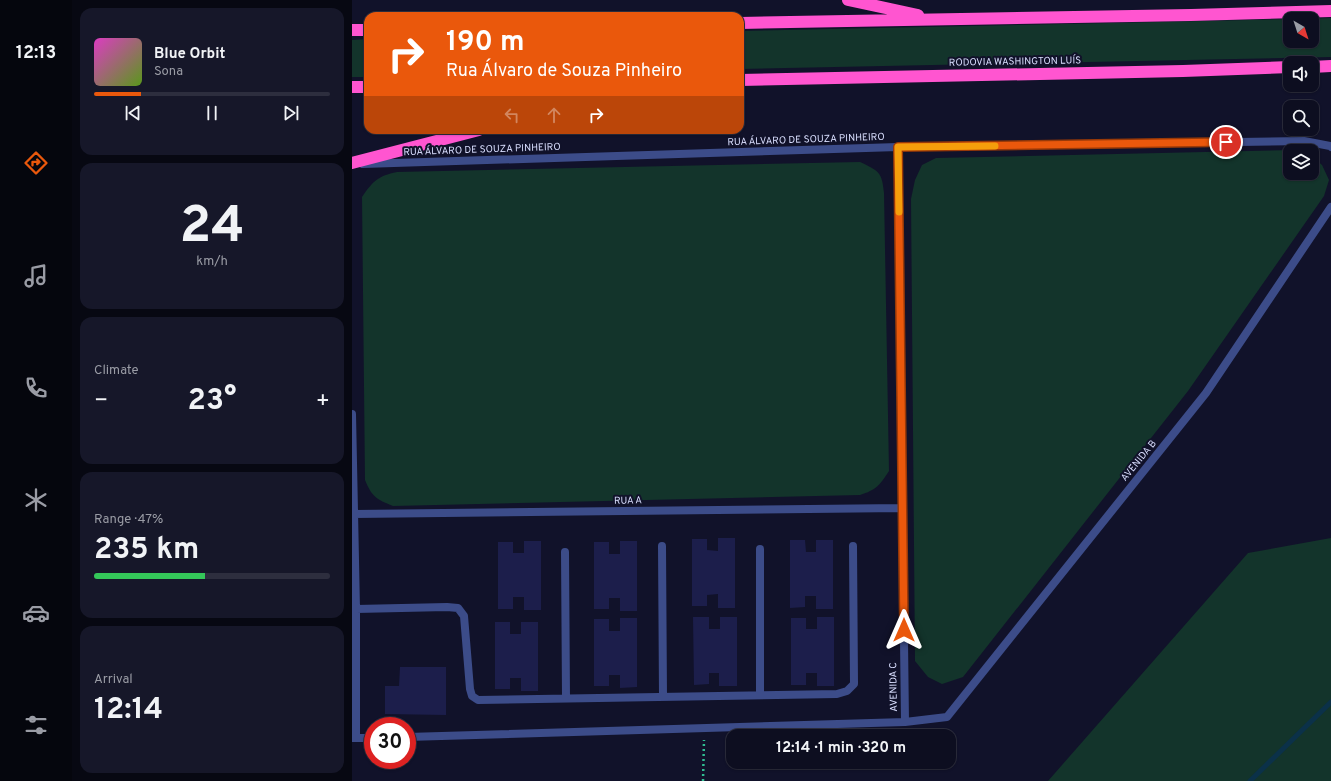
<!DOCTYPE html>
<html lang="en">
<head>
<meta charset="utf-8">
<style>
	:root { --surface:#0d0e20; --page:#161729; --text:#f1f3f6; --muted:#9a9ca5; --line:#2d2e3e; --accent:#ea580c }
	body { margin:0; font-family:Overpass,sans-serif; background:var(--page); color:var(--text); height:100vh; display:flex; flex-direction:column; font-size:15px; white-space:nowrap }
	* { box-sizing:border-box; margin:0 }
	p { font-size:13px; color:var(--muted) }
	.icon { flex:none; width:22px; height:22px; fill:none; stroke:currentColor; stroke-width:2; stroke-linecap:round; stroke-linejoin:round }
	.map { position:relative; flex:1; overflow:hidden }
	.side { display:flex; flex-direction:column; gap:8px; padding:8px; background:#070812; width:280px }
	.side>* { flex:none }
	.banner { position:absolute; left:12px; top:12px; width:380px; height:122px; border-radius:12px; box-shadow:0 1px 3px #0004,0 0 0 1px var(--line); background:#ea580c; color:#fff; overflow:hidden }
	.needle { width:26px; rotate:141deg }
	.fabs { position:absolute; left:931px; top:12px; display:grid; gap:8px }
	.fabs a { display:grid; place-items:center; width:36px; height:36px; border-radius:8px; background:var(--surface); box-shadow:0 1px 3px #0004,0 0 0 1px var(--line); font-size:20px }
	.speed { position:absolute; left:12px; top:717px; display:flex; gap:8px; font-size:20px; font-weight:700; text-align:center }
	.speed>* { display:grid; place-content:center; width:52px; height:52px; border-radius:50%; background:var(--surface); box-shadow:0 1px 3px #0004,0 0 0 1px var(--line); line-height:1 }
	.speed .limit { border:6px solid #d22; background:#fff; color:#111 }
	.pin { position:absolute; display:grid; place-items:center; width:34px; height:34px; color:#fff; margin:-17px; border:2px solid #fff; border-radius:50%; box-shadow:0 1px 4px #0007 }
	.me { position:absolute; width:44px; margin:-22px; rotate:0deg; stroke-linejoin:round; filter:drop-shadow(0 0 3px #0008) }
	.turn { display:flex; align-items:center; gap:14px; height:84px; padding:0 16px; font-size:18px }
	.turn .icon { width:52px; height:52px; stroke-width:2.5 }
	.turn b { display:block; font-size:28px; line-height:34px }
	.lanes { display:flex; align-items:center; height:38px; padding:0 16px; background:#0003; justify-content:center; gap:20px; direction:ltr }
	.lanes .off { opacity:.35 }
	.big { font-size:30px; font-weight:700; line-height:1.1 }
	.side .widget { flex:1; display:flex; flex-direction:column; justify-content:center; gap:6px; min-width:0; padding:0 14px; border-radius:12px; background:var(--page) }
	.side .dial { align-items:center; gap:0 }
	.dial b { font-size:52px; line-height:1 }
	.song { display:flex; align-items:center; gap:12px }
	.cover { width:48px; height:48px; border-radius:6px; background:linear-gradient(135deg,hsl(310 70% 55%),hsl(90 70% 35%)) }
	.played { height:4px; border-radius:2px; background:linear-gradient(90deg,var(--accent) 20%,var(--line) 20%) }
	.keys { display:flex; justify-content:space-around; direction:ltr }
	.heat { display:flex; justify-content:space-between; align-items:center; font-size:22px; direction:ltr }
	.charge { height:6px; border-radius:3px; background:linear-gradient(90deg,#34c759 47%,var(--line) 0) }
	.trip { position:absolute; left:374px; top:729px; width:230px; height:40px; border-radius:12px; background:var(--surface); box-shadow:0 1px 3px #0004,0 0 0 1px var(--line); font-weight:700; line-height:40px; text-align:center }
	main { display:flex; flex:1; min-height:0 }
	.tab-bar { display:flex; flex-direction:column; width:72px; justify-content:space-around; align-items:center; background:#05060d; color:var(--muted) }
	.tab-bar .icon { width:28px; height:28px }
	.tab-bar .on { color:var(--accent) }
	.tab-bar b { font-size:18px; color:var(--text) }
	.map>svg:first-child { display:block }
</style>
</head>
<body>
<main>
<nav class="tab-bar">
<b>12:13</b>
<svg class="icon on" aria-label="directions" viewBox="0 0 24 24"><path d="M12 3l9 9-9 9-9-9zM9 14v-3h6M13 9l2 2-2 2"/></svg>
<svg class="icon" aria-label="music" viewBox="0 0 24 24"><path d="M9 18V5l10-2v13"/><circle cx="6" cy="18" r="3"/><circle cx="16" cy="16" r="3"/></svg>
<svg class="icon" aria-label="phone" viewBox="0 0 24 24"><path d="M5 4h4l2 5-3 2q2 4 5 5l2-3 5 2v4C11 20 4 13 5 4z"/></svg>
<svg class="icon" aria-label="climate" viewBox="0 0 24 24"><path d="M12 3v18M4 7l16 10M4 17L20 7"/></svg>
<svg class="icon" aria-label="car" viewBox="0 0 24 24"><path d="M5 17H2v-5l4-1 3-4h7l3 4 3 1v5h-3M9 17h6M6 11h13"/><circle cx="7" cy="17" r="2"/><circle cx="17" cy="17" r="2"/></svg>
<svg class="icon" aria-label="filters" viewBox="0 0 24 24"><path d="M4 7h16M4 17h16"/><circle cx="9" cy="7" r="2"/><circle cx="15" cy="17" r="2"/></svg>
</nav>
<section class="side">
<div class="widget">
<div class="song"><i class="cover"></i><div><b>Blue Orbit</b><p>Sona</p></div></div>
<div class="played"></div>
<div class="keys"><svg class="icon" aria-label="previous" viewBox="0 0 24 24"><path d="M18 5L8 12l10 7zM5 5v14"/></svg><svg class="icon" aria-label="pause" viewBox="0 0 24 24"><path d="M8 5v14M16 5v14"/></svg><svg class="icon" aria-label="next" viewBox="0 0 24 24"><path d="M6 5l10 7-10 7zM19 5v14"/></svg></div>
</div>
<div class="widget dial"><b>24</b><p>km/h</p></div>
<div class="widget"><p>Climate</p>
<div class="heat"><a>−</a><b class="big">23°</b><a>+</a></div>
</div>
<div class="widget"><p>Range · 47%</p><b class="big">235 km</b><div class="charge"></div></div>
<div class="widget"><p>Arrival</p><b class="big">12:14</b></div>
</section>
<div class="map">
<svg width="979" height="781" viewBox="0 0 979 781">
	<rect width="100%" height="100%" fill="#11122a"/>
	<path fill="#13342b" d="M979,18V57L388,69V31L938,19V41H960V19H951Z
		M16,39V77H0V40Z
		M943,150L945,151H938V173H960V156L970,165L977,180L972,196L836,391L611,677L590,684L576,677L563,661L559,199L563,180L570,165L584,158Z
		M508,162C527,171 530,172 532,193L537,471C528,485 524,490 508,495L41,506C24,499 20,497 13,480L10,197C21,181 26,176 45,172Z
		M979,538V781H696L896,553Z"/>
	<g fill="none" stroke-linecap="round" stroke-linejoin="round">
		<path stroke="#0b3149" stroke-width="5" d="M898,781L979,702"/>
	</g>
	<path fill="#1c1e4b" d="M366,538H383V608H366V594L355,595V606H340V539H355V550L366,551Z
		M438,540H453L454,552H464V540H481V609H464V596H453V607L438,608Z
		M172,541H189V610H172V597H161V609H146V542H161V553H172Z
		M268,541H285V611H268V598H257V609H242V542H257V554H268Z
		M341,617H357V629H368V617H385V686H367V673H357V684L342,685Z
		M465,617H482V686H465V673H454V685H439V618H454V629H465Z
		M268,618H285V687L268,688V675H257V686H242V619H257V631H268Z
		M143,622H158V634H169V622H186V691H169V678H158V689H143Z
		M48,667H94V715L33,714V686H47Z"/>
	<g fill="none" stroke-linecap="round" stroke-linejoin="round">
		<path stroke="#30bd92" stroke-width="2.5" stroke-dasharray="2 3" stroke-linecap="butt" d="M351,781L352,740"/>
		<path stroke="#3c4c89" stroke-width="8" d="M546,147L553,722
			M11,164L546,147L952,141L978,146L979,147
			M0,414L4,609V738
			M2,514L550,508
			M310,546L311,697
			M408,549V695
			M213,552L214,698
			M4,609L95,607L106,608L112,616L118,689L120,696L126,700L485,694L495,691L502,684L501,546
			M55,737L553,722L595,717L854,393L979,207
			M0,738H21"/>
		<path stroke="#ff55d0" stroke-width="12" d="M496,0L566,15
			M388,23L839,15L979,11
			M0,30H16
			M960,67L979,66
			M388,80L831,71L938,67
			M0,87H16
			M0,163L127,130"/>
	</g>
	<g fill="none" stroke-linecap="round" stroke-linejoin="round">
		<defs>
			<path id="route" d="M552,630L546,147L874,142"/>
		</defs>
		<use href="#route" stroke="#983908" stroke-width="10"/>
		<use href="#route" stroke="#ea580c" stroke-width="7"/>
		<path stroke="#f59e0b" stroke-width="7" d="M547,212L546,147L643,146"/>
	</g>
	<g text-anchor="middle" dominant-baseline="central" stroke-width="4" stroke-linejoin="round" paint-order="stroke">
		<g font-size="10" fill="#dadfff" stroke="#11122a">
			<text transform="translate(663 62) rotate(-1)">RODOVIA WASHINGTON LUÍS</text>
			<text transform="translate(454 140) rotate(-2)">RUA ÁLVARO DE SOUZA PINHEIRO</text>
			<text transform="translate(130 150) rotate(-2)">RUA ÁLVARO DE SOUZA PINHEIRO</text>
			<text transform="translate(787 461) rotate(-51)">AVENIDA B</text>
			<text transform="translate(276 501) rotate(-1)">RUA A</text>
			<text transform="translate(542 687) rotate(-91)">AVENIDA C</text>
		</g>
	</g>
</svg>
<div class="fabs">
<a><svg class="needle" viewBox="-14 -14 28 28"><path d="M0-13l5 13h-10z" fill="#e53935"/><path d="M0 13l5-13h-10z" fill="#9a9ca5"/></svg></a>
<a><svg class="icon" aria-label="sound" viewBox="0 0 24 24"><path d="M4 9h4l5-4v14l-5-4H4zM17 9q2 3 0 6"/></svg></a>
<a><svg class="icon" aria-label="search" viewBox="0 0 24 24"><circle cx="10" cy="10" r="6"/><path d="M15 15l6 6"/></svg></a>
<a><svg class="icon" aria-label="layers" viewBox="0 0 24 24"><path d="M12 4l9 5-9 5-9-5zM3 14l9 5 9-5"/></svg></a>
</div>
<div class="speed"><div class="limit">30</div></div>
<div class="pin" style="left:874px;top:142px;background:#d93025"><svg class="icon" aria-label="arrive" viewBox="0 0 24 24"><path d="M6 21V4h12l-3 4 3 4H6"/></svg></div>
<svg class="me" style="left:552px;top:630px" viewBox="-20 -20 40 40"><path d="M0-17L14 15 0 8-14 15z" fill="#ea580c" stroke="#fff" stroke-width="4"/></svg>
<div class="trip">12:14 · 1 min · 320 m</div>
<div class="banner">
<div class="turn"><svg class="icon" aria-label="right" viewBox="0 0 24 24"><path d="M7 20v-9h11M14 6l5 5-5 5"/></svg><div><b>190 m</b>Rua Álvaro de Souza Pinheiro</div></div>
<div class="lanes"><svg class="icon off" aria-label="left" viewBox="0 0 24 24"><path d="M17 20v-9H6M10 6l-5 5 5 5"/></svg><svg class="icon off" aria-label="ahead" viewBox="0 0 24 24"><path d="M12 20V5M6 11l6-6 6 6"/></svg><svg class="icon" aria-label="right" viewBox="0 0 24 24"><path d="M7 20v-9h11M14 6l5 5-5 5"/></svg></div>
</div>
</div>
</main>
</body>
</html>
